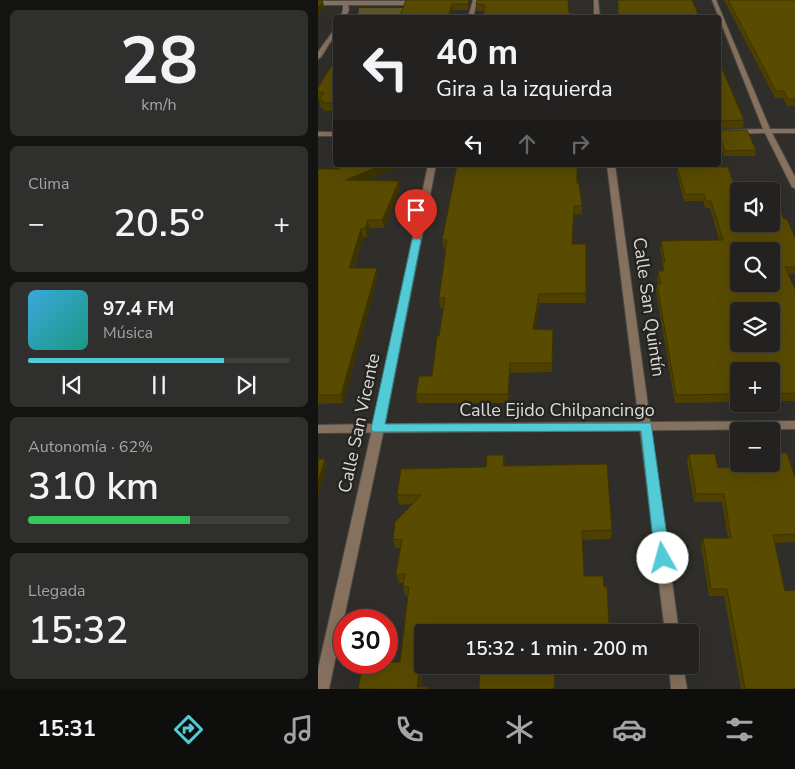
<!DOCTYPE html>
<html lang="es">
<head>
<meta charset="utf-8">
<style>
	:root { --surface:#232220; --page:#2f2f2d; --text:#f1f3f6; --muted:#a3a4a5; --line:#403f3e; --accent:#52cbd7 }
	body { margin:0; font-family:"Nunito Sans",sans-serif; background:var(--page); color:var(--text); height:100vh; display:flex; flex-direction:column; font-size:19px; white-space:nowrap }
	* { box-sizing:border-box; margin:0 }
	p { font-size:16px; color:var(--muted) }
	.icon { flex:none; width:28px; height:28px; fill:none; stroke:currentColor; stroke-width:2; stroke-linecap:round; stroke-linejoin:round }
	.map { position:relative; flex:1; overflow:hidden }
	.panel { display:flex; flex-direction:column; gap:10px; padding:10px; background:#131312; width:318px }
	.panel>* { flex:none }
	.top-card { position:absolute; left:15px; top:15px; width:388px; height:152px; border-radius:5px; box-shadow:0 5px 20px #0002,0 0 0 1px var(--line); background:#232220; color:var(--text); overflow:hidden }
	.controls { position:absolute; left:412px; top:182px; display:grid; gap:10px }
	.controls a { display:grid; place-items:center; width:50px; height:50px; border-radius:5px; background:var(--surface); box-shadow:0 5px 20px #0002,0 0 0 1px var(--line); font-size:25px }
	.speed { position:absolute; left:15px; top:609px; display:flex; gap:10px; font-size:25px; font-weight:700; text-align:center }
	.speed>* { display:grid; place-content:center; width:65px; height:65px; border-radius:50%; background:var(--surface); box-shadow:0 5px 20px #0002,0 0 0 1px var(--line); line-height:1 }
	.speed .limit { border:8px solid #d22; background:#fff; color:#111 }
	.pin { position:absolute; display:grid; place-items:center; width:42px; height:42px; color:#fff; margin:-51px -21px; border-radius:50% 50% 50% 0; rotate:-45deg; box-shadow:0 0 5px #0007 }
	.pin .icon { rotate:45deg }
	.me { position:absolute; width:55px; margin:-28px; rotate:353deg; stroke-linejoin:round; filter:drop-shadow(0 0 4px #0008) }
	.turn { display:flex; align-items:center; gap:18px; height:105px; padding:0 20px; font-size:22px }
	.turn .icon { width:65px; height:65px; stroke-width:2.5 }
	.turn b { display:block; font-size:35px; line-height:42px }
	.lanes { display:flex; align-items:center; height:48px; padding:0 20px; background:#0003; justify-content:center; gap:25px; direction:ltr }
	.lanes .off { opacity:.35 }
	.big { font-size:38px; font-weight:600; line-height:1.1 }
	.panel .card { flex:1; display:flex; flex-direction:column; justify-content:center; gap:8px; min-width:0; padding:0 18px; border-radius:8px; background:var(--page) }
	.panel .dial { align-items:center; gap:0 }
	.dial b { font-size:65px; line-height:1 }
	.song { display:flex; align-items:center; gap:15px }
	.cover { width:60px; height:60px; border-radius:8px; background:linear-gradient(135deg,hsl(200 70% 55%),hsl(170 70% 35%)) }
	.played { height:5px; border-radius:2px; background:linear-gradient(90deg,var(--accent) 75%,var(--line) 75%) }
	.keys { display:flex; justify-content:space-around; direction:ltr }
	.heat { display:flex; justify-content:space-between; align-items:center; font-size:28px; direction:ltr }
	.charge { height:8px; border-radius:4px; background:linear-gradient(90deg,#34c759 62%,var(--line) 0) }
	.trip { position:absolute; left:96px; top:624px; width:285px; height:50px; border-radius:5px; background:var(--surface); box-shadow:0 5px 20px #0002,0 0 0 1px var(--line); font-weight:600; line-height:50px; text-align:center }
	.tabs { display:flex; height:80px; justify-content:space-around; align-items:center; background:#0e0e0d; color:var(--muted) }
	.tabs .icon { width:35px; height:35px }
	.tabs .current { color:var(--accent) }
	.tabs b { font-size:22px; color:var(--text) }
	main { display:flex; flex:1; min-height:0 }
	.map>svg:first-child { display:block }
</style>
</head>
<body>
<main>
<section class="panel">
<div class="card dial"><b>28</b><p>km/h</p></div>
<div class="card"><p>Clima</p>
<div class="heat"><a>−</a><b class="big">20.5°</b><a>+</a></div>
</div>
<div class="card">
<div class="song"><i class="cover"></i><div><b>97.4 FM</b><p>Música</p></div></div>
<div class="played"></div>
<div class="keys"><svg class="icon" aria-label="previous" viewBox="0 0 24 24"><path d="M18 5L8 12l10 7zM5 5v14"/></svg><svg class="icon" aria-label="pause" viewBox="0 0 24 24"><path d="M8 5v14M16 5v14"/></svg><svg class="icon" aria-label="next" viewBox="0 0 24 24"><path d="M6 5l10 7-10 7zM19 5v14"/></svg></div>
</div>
<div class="card"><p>Autonomía · 62%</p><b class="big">310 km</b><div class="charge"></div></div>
<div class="card"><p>Llegada</p><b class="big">15:32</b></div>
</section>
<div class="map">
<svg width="478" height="689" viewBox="0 0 478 689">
	<rect width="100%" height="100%" fill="#2f2e2a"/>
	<path fill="#60562b" d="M41,8H91L92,18H40Z"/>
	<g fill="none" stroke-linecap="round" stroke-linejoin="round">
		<defs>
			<path id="minor" d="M276,0H280L282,18H276Z
				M394,0H398L452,129H478V133H454L478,179V189L474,187L447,133L400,134V130L445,129Z
				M0,1H100L103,3L100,5H30L31,10L27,18H22L25,10V5H0Z
				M18,27V33L3,57L0,59V52Z
				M0,132H18V136H0Z
				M289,165H297L361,632H347Z
				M60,425L64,426L66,429L11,689H0V669L54,429L56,426Z
				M351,665H365L369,689H353Z"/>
			<path id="tertiary" d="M155,0H159L155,18H150Z
				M110,165H118L67,424L478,421V429L0,433V425L55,424Z"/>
		</defs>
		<use href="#minor" stroke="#4b4a46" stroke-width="2"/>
		<use href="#tertiary" stroke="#4b4a46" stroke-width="2"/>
		<use href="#minor" fill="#86705e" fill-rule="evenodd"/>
		<use href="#tertiary" fill="#86705e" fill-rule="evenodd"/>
	</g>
	<path fill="#4d4000" d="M88,0H151L152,5L150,10H135L133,18H81Z
		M250,0L166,11H159L158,4Z
		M406,0H478V106H469L465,98H457Z
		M18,58V111H6L5,108H3L1,101L2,99H0V88Z
		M400,59L426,120L425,128H400Z
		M400,130L438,150L437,156H406L400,139Z
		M23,165H84L48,180L82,189L66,228H52L49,237H45L36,268L60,276L25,403L0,404V169H22Z
		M359,167L416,184L421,191L466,219L478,240V274H470L478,291V401H454V371H421V402L357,403L338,291L339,284H340L339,278L340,271H344L345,262L342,248L343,241L401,240L392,208H387L385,201H366L359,174Z
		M259,183L264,206V214L255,215L254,244H268V303H221L217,329L235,330L234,372L192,373L190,403H99L98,394L114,376L126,307L122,308L121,298L128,249H126L124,240Z
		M371,454L400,468L443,466L442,464H454L478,480V542L457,543L478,689H423L406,596H391L383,546L385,538H410L404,502H376L369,462Z
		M186,455L187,466L294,530L293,539L264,540L105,632V661L103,687H111V689H40L82,662L90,596H87L85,587V583H81L78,574L83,548H77L75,539L94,504L81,505L79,495L168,467Z"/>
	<path fill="#3e3400" d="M151,0L152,5L150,10V4Z
		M5,1L6,7L0,15V7Z
		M134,4L135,10L133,18H130Z
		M64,165H84L29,188L28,180Z
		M81,181L82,189L66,228L64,220Z
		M50,220L52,228L49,237L47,228Z
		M43,229L45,237L33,276L31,268Z
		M59,268L60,276L25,403L23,395Z
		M221,294V303L215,339V329Z
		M192,363V373L190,403V394Z
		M7,459L9,465L0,497V482Z
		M104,644L105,649V661L102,689L99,687Z"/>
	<path fill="#594b00" stroke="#3e3400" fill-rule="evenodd" d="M0,0L5,1L0,7Z
		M88,0H151L150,4H134L130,17L81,18Z
		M159,0H250L251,13H256V18H165L167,5L158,4Z
		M300,0H374L382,18H300Z
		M410,0H478V99H470L466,91H458Z
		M18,58V103H4L6,101H1L6,92H0V88Z
		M400,59L426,120L401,121L400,124Z
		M400,130H429L438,150L407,151Z
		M23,165H64L28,180L81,181L64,220H50L47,228L43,229L31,268H59L23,395H0V169H22Z
		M139,165H259V183H261L264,206H256L254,244H268V293L221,294L215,329L235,330L234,363H192L190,394H98L101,376H114L119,336H121L127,298H121L129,240H124Z
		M359,167H410L416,184H424L428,191H421V224H454V194H455L466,219H469L478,240V267H467L478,291V393L454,394V371H421V394L358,395L339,284H343L340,271H346L344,262H347L343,241L405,240L393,201H388L386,194H367ZM421,251H454V284H421ZM421,311H454V344H421Z
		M454,453H469L478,480V534L455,535L467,591L478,590V689H427L409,589H393L385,538H413L406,494H378L371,454H397L400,468L447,466V464H454Z
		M169,455H186L185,466L289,464L294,530L264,531L266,576H285L286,587H289L291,626H302V632H105V644H104L99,687H111L110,689H40L45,663L82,662L91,587H85L87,574H78L84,540L75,539L77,522L103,495H79L83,469L168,467Z
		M0,459H7L0,482Z
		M162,665H237L236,689H161Z"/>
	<path fill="#52cbd7" stroke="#35848c" d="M98,237L103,240L67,424L333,423L352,558L350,562L345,564L339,562L337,558L323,431L55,432L53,429L94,240Z"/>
	<g text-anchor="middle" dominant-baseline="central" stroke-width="5" stroke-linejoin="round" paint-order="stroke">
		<g font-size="18" fill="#dbdbd8" stroke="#252420">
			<text transform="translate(331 307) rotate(82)">Calle San Quintín</text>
			<text x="239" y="410">Calle Ejido Chilpancingo</text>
			<text transform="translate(41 423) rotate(-78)">Calle San Vicente</text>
		</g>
	</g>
</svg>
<div class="controls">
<a><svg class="icon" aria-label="sound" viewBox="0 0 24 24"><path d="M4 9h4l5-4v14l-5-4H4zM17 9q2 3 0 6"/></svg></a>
<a><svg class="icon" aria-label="search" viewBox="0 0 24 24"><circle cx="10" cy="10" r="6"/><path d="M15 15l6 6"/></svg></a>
<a><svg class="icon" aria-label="layers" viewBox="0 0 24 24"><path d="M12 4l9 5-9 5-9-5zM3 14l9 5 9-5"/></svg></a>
<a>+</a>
<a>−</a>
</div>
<div class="speed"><div class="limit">30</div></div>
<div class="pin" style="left:98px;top:240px;background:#d93025"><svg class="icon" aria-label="arrive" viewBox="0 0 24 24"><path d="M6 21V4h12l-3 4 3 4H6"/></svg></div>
<svg class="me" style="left:345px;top:558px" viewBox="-20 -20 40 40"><circle r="19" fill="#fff"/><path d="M0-13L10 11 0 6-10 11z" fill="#52cbd7"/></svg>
<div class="trip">15:32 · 1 min · 200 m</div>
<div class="top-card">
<div class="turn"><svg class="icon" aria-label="left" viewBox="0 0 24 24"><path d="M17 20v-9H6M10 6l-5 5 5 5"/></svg><div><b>40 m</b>Gira a la izquierda</div></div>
<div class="lanes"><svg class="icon" aria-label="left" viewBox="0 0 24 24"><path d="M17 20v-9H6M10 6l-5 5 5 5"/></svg><svg class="icon off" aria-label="ahead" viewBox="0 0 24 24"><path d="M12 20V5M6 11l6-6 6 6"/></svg><svg class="icon off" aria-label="right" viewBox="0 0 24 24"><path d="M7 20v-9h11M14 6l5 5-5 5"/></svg></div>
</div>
</div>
</main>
<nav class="tabs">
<b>15:31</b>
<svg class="icon current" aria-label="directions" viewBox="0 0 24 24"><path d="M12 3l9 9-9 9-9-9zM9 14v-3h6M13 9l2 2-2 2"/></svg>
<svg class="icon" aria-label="music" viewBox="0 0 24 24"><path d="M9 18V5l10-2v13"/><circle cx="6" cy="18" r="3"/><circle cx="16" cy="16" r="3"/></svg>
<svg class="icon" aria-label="phone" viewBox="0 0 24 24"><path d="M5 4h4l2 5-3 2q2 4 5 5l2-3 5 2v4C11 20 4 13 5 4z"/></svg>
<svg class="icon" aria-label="climate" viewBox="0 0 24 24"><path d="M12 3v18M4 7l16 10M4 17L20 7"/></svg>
<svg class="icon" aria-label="car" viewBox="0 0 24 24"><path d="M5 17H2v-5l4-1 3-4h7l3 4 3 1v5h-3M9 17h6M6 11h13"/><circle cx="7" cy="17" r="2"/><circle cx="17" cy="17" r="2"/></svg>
<svg class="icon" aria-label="filters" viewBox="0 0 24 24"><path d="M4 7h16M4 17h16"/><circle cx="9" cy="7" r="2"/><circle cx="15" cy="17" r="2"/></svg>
</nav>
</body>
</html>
